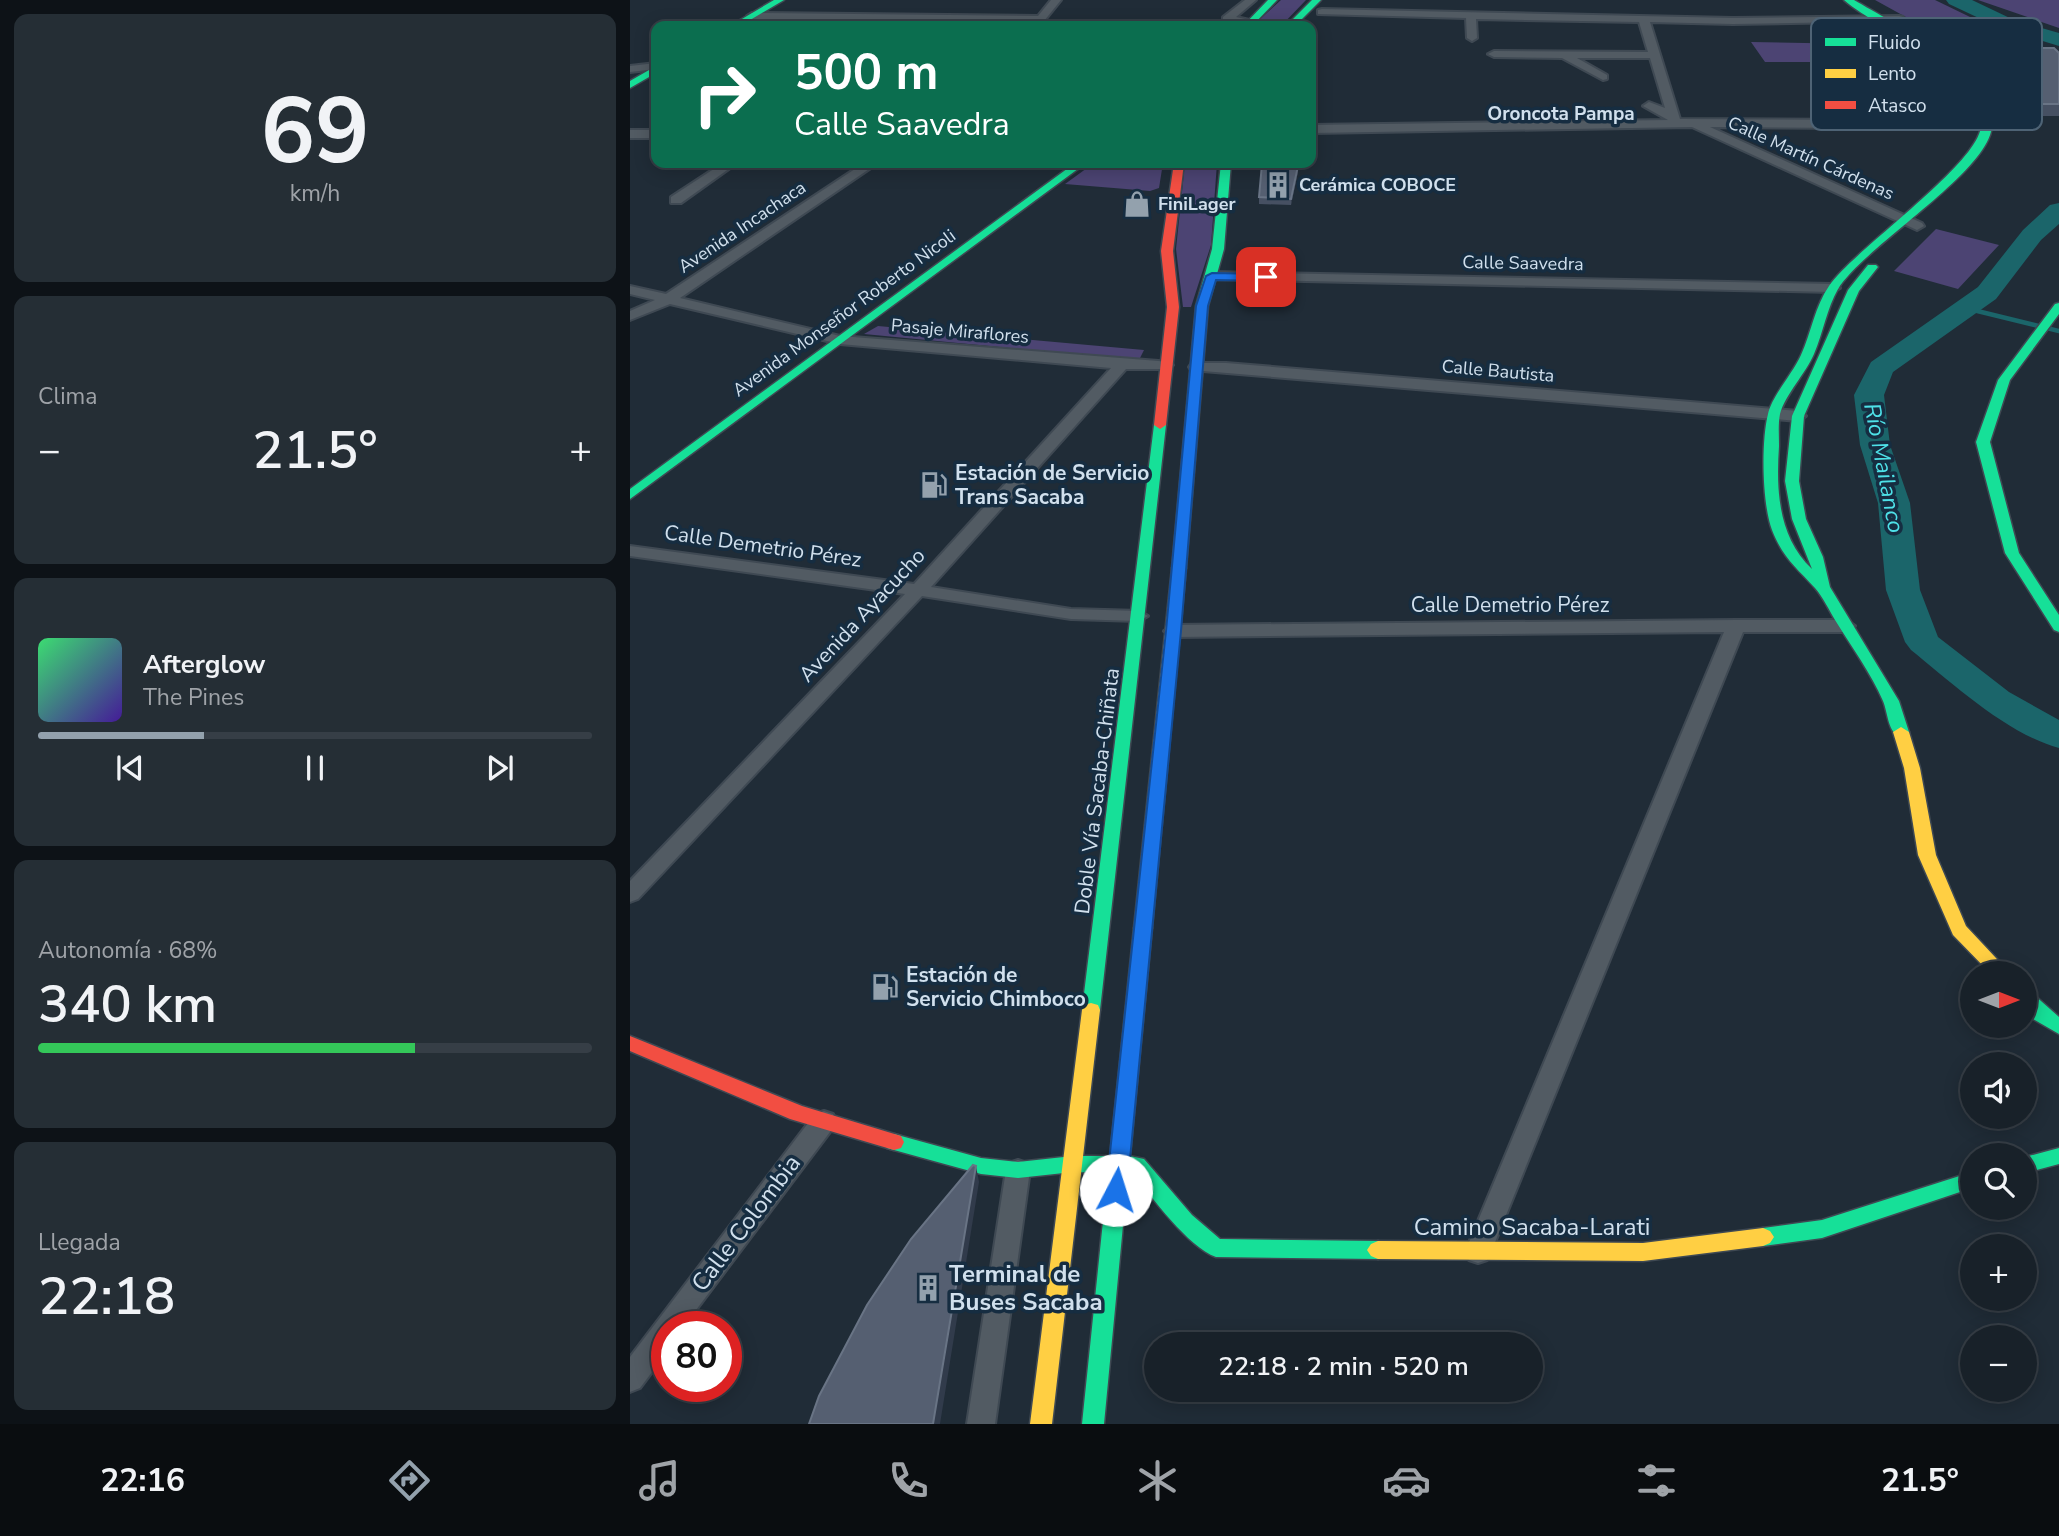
<!DOCTYPE html>
<html lang="es">
<head>
<meta charset="utf-8">
<style>
	:root { --surface:#182129; --page:#252e35; --text:#f1f3f6; --muted:#9fa3a8; --line:#363e46; --accent:#93a1ad }
	body { margin:0; font-family:"Nunito Sans",sans-serif; background:var(--page); color:var(--text); height:100vh; display:flex; flex-direction:column; font-size:26px; white-space:nowrap }
	* { box-sizing:border-box; margin:0 }
	p { font-size:23px; color:var(--muted) }
	.icon { flex:none; width:38px; height:38px; fill:none; stroke:currentColor; stroke-width:2; stroke-linecap:round; stroke-linejoin:round }
	.map { position:relative; flex:1; overflow:hidden }
	.sheet { display:flex; flex-direction:column; gap:14px; padding:14px; background:#0d1217; width:630px }
	.sheet>* { flex:none }
	.banner { position:absolute; left:21px; top:21px; width:665px; height:147px; border-radius:14px; box-shadow:0 4px 18px #0003,0 0 0 2px var(--line); background:#0b6e4f; color:#fff; overflow:hidden }
	.needle { width:46px; rotate:90deg }
	.controls { position:absolute; left:1330px; top:961px; display:grid; gap:14px }
	.controls a { display:grid; place-items:center; width:77px; height:77px; border-radius:50%; background:var(--surface); box-shadow:0 4px 18px #0003,0 0 0 2px var(--line); font-size:35px }
	.speed { position:absolute; left:21px; top:1311px; display:flex; gap:14px; font-size:35px; font-weight:700; text-align:center }
	.speed>* { display:grid; place-content:center; width:91px; height:91px; border-radius:50%; background:var(--surface); box-shadow:0 4px 18px #0003,0 0 0 2px var(--line); line-height:1 }
	.speed .limit { border:10px solid #d22; background:#fff; color:#111 }
	.pin { position:absolute; display:grid; place-items:center; width:60px; height:60px; color:#fff; margin:-30px; border-radius:14px; box-shadow:0 4px 10px #0006 }
	.me { position:absolute; width:77px; margin:-38px; rotate:5deg; stroke-linejoin:round; filter:drop-shadow(0 0 5px #0008) }
	.turn { display:flex; align-items:center; gap:24px; height:147px; padding:0 28px; font-size:32px }
	.turn .icon { width:91px; height:91px; stroke-width:2.5 }
	.turn b { display:block; font-size:49px; line-height:60px }
	.big { font-size:52px; font-weight:600; line-height:1.1 }
	.sheet .card { flex:1; display:flex; flex-direction:column; justify-content:center; gap:10px; min-width:0; padding:0 24px; border-radius:14px; background:var(--page) }
	.sheet .dial { align-items:center; gap:0 }
	.dial b { font-size:91px; line-height:1 }
	.song { display:flex; align-items:center; gap:21px }
	.cover { width:84px; height:84px; border-radius:10px; background:linear-gradient(135deg,hsl(140 70% 55%),hsl(260 70% 35%)) }
	.played { height:7px; border-radius:4px; background:linear-gradient(90deg,var(--accent) 30%,var(--line) 30%) }
	.keys { display:flex; justify-content:space-around; direction:ltr }
	.heat { display:flex; justify-content:space-between; align-items:center; font-size:38px; direction:ltr }
	.charge { height:10px; border-radius:5px; background:linear-gradient(90deg,#34c759 68%,var(--line) 0) }
	.trip { position:absolute; left:514px; top:1332px; width:399px; height:70px; border-radius:35px; background:var(--surface); box-shadow:0 4px 18px #0003,0 0 0 2px var(--line); font-weight:600; line-height:70px; text-align:center }
	.tab-bar { display:flex; height:112px; justify-content:space-around; align-items:center; background:#0a0d10; color:var(--muted) }
	.tab-bar .icon { width:49px; height:49px }
	.tab-bar .on { color:var(--accent) }
	.tab-bar b { font-size:32px; color:var(--text) }
	main { display:flex; flex:1; min-height:0 }
	.map>svg:first-child { display:block }
</style>
</head>
<body>
<main>
<section class="sheet">
<div class="card dial"><b>69</b><p>km/h</p></div>
<div class="card"><p>Clima</p>
<div class="heat"><a>−</a><b class="big">21.5°</b><a>+</a></div>
</div>
<div class="card">
<div class="song"><i class="cover"></i><div><b>Afterglow</b><p>The Pines</p></div></div>
<div class="played"></div>
<div class="keys"><svg class="icon" aria-label="previous" viewBox="0 0 24 24"><path d="M18 5L8 12l10 7zM5 5v14"/></svg><svg class="icon" aria-label="pause" viewBox="0 0 24 24"><path d="M8 5v14M16 5v14"/></svg><svg class="icon" aria-label="next" viewBox="0 0 24 24"><path d="M6 5l10 7-10 7zM19 5v14"/></svg></div>
</div>
<div class="card"><p>Autonomía · 68%</p><b class="big">340 km</b><div class="charge"></div></div>
<div class="card"><p>Llegada</p><b class="big">22:18</b></div>
</section>
<div class="map">
<svg width="1429" height="1424" viewBox="0 0 1429 1424">
	<rect width="100%" height="100%" fill="#202c37"/>
	<path fill="#4c4473" d="M651,0H676L651,26L628,21Z
		M1245,0H1305L1429,60H1352L1350,57L1329,56L1294,27Z
		M1348,0H1429V28Z
		M1121,42L1283,45L1304,62H1135Z
		M464,163H533L529,188L520,191L435,184Z
		M555,163H587L581,245L561,307H553L546,249Z
		M1306,229L1369,245L1328,289L1264,271Z
		M248,326L514,350L510,358L495,359L234,334Z"/>
	<g fill="none" stroke-linecap="round" stroke-linejoin="round">
		<path stroke="#1b656a" stroke-width="4.5" d="M1335,308L1429,331"/>
		<path fill="#1b656a" fill-rule="evenodd" d="M1316,0H1342L1384,20L1429,33V46L1370,28L1319,4Z
			M1429,203V224L1411,240L1366,299L1263,372L1254,395L1260,445L1280,503L1290,590L1308,637L1379,692L1429,720V748C1377,734 1322,683 1281,650L1275,642L1256,590L1248,503L1230,445L1224,395L1241,362L1348,287L1393,230L1420,205Z"/>
		<defs>
			<path id="street" d="M421,0H431L410,26H400L403,22L122,19L117,16L122,13L408,16Z
				M615,0H626L606,17L624,21V25L593,21V17Z
				M692,9L1103,18L1269,16L1273,17V21L1103,24L1020,22L1050,119L1375,121L1381,125L1375,129L1080,127L1292,223L1294,226L1287,230L1062,127L681,133V125L1038,120L1013,106L1019,102L1035,108L1020,58H947L977,75V79L973,80L932,58L864,57L858,54L864,51L1018,52L1009,22L846,19L847,38L842,41L837,38L836,18L688,14V10Z
				M26,63V69L0,72V66Z
				M0,130H26V138H0Z
				M93,163H107L51,203H41V197Z
				M234,163H248L50,298L210,336L541,362L543,365L536,369H496L301,587L441,609L509,611L518,616L509,621L441,619L292,596L8,899L0,902V881L275,594L0,556V546L284,584L481,368L210,344L40,304L0,320V311L25,300L0,294V286L36,294Z
				M582,272L1203,284L1210,288L1203,292L577,279V273Z
				M566,363H596L1168,411L1176,416L1168,421L561,370L559,367L561,364Z
				M1106,620H1216L1225,626L1216,632H1113L861,1252L857,1260L848,1263L839,1260L835,1252L1094,632L543,637L534,631L543,625Z
				M194,1111L203,1114L206,1121L203,1128L54,1326H37V1352L10,1388L0,1392V1357L185,1114Z
				M388,1160L397,1163L400,1170L365,1424H337L376,1170L379,1163Z"/>
			<path id="fast" d="M144,0H154L110,26H100Z
				M638,0H647L622,26H613Z
				M682,0H691L665,26H656Z
				M1214,0H1224C1263,23 1360,72 1362,124C1363,170 1234,246 1208,289C1197,308 1193,333 1184,354C1176,373 1155,395 1150,414C1148,424 1149,436 1149,446C1146,490 1148,537 1182,569L1162,519L1155,481L1162,416L1218,290L1238,265H1246L1248,267L1229,291L1174,416L1169,481L1176,519L1193,557L1200,587L1269,701L1279,732L1271,737C1258,734 1258,713 1253,701C1241,673 1221,646 1205,620C1199,610 1193,597 1185,588C1166,567 1153,558 1142,530C1132,503 1131,442 1138,414C1142,396 1163,373 1171,355C1181,333 1185,306 1199,286C1224,249 1355,160 1351,123C1345,60 1254,35 1214,0Z
				M26,66V73L0,88V81Z
				M445,163H456L0,499V489Z
				M591,163H601L594,249L578,306L556,568L549,572L542,568L566,306L582,249Z
				M1429,303V314L1380,380L1360,442L1389,553L1429,615V632L1424,630L1375,553L1346,442L1368,380L1425,304Z
				M530,421L536,425L470,1010L468,1015L461,1017L454,1015L452,1010L524,425Z
				M513,921L519,923L522,928L500,1156L514,1159L562,1215L590,1239L748,1241L755,1244L759,1250L755,1256L748,1259L586,1257C558,1247 522,1197 502,1173H498L474,1424H452L478,1173L443,1172L388,1178L351,1174L264,1150L257,1148L254,1142L257,1136L264,1134L351,1158L388,1162L443,1156H480L504,928L507,923Z
				M1395,991L1402,993L1429,1017V1034L1403,1019L1395,1010Z
				M1429,1148V1164L1395,1173V1157Z
				M1342,1172V1188L1192,1238L1133,1246L1126,1243L1122,1237L1126,1231L1133,1228L1192,1220Z"/>
			<path id="slow" d="M549,564L556,568L522,928L519,933H507L504,928L542,568Z
				M1271,727L1279,732L1290,768L1306,855L1336,926L1380,973H1360L1323,935L1288,855L1274,768L1263,732Z
				M461,1003L468,1005L470,1010L422,1424H400L452,1010L454,1005Z
				M1133,1228L1140,1231L1144,1237L1140,1243L1133,1246L1013,1261L748,1259L741,1256L737,1250L741,1244L748,1241L1013,1243Z"/>
			<path id="jam" d="M620,20L623,21V25L596,26Z
				M544,163H554L543,251L549,307L536,425L530,429L524,425L537,307L531,251Z
				M0,1036L172,1106L271,1136L274,1142L271,1148L264,1150L160,1119L0,1051Z"/>
		</defs>
		<use href="#street" stroke="#3f4953" stroke-width="4"/>
		<use href="#fast" stroke="#3f4953" stroke-width="3"/>
		<use href="#slow" stroke="#3f4953" stroke-width="3"/>
		<use href="#jam" stroke="#3f4953" stroke-width="3"/>
		<use href="#street" fill="#525b63" fill-rule="evenodd"/>
		<use href="#fast" fill="#16e098" fill-rule="evenodd"/>
		<use href="#slow" fill="#ffcf43" fill-rule="evenodd"/>
		<use href="#jam" fill="#f24e42" fill-rule="evenodd"/>
	</g>
	<path fill="#465062" d="M1355,48L1429,53V116H1392L1352,60Z
		M668,166V172L661,205L629,204V197Z"/>
	<path fill="#313b4b" d="M668,166V172L661,205V199Z
		M346,1166L349,1182L310,1424H303Z"/>
	<path fill="#555f71" stroke="#697485" stroke-width="2" d="M1355,48H1424L1429,53V104H1395Z
		M632,164L668,166L661,199L629,197Z
		M343,1165L346,1166L303,1424H179L189,1396L237,1305L281,1239Z"/>
	<path fill="#1a73e8" stroke="#114b97" stroke-width="2" d="M582,273L636,274L641,277L636,281L586,280L578,306L551,631L497,1190L494,1196L486,1199L479,1196L476,1190L536,631L566,306L576,276Z"/>
	<defs>
		<symbol id="building-bare" viewBox="-9 -9 18 18"><path d="M-4-6H4V6H1V3H-1V6H-4ZM-2.5-4.3h1.7v1.8h-1.7ZM.8-4.3h1.7v1.8H.8ZM-2.5-1h1.7V.8h-1.7ZM.8-1h1.7V.8H.8Z" fill="#93a1ad" stroke="#162d41" stroke-width="2.5" paint-order="stroke"/></symbol>
		<symbol id="shop-bare" viewBox="-9 -9 18 18"><path d="M-5-2.5h2.3a2.7 3.5 0 0 1 5.4 0H5L5.5 6h-11ZM-1.5-2.5h3a1.5 2.3 0 0 0-3 0Z" fill="#93a1ad" stroke="#162d41" stroke-width="2.5" paint-order="stroke"/></symbol>
		<symbol id="fuel-bare" viewBox="-9 -9 18 18"><path d="M-5.5-6h7V0h2V4h1.3V-2.5L3-4.5l.8-.8L6-3V5H2.5V1h-1V6h-7ZM-4.2-4.7v3.2H.2V-4.7Z" fill="#93a1ad" stroke="#162d41" stroke-width="2.5" paint-order="stroke"/></symbol>
	</defs>
	<g fill-rule="evenodd">
		<use href="#building-bare" x="629" y="166" width="38" height="38"/>
		<use href="#shop-bare" x="488" y="185" width="38" height="38"/>
		<use href="#fuel-bare" x="285" y="466" width="38" height="38"/>
		<use href="#fuel-bare" x="236" y="968" width="38" height="38"/>
		<use href="#building-bare" x="279" y="1269" width="38" height="38"/>
	</g>
	<g text-anchor="middle" dominant-baseline="central" stroke-width="7" stroke-linejoin="round" paint-order="stroke">
		<g font-size="18" fill="#d1e0ed" stroke="#162d41">
			<text transform="translate(1181 158) rotate(24)">Calle Martín Cárdenas</text>
			<text transform="translate(112 227) rotate(-34)">Avenida Incachaca</text>
			<text transform="translate(893 263) rotate(1)">Calle Saavedra</text>
			<text transform="translate(214 313) rotate(-36)">Avenida Monseñor Roberto Nicoli</text>
			<text transform="translate(330 331) rotate(5)">Pasaje Miraflores</text>
			<text transform="translate(868 371) rotate(5)">Calle Bautista</text>
		</g>
		<g font-size="18" font-weight="bold" fill="#d1e0ed" stroke="#162d41" text-anchor="start">
			<text x="669" y="185">Cerámica COBOCE</text>
			<text x="528" y="204">FiniLager</text>
		</g>
		<g font-size="19" font-weight="bold" fill="#d1e0ed" stroke="#162d41">
			<text x="931" y="114">Oroncota Pampa</text>
		</g>
		<g font-size="21" font-weight="bold" fill="#d1e0ed" stroke="#162d41" text-anchor="start">
			<text x="325" y="473">Estación de Servicio<tspan x="325" dy="24">Trans Sacaba</tspan></text>
			<text x="276" y="975">Estación de<tspan x="276" dy="24">Servicio Chimboco</tspan></text>
		</g>
		<g font-size="21" fill="#d1e0ed" stroke="#162d41">
			<text transform="translate(133 546) rotate(8)">Calle Demetrio Pérez</text>
			<text x="880" y="605">Calle Demetrio Pérez</text>
			<text transform="translate(232 615) rotate(-47)">Avenida Ayacucho</text>
			<text transform="translate(467 791) rotate(-83)">Doble Vía Sacaba-Chiñata</text>
		</g>
		<g font-size="23" font-style="italic" fill="#4ee1e8" stroke="#162d41">
			<text transform="translate(1254 468) rotate(79)">Río Mailanco</text>
		</g>
		<g font-size="24" fill="#d1e0ed" stroke="#162d41">
			<text transform="translate(116 1223) rotate(-53)">Calle Colombia</text>
			<text x="902" y="1227">Camino Sacaba-Larati</text>
		</g>
		<g font-size="24" font-weight="bold" fill="#d1e0ed" stroke="#162d41" text-anchor="start">
			<text x="319" y="1274">Terminal de<tspan x="319" dy="28">Buses Sacaba</tspan></text>
		</g>
	</g>
	<rect x="1181" y="18" width="231" height="112" rx="10" fill="#162d41" stroke="#4e6375" stroke-width="2"/>
	<rect x="1195" y="38" width="31" height="8" fill="#16e098"/>
	<rect x="1195" y="69" width="31" height="9" fill="#ffcf43"/>
	<rect x="1195" y="101" width="31" height="8" fill="#f24e42"/>
	<g font-size="19" fill="#d1e0ed">
		<text x="1238" y="49">Fluido</text>
		<text x="1238" y="80">Lento</text>
		<text x="1238" y="112">Atasco</text>
	</g>
</svg>
<div class="controls">
<a><svg class="needle" viewBox="-14 -14 28 28"><path d="M0-13l5 13h-10z" fill="#e53935"/><path d="M0 13l5-13h-10z" fill="#9fa3a8"/></svg></a>
<a><svg class="icon" aria-label="sound" viewBox="0 0 24 24"><path d="M4 9h4l5-4v14l-5-4H4zM17 9q2 3 0 6"/></svg></a>
<a><svg class="icon" aria-label="search" viewBox="0 0 24 24"><circle cx="10" cy="10" r="6"/><path d="M15 15l6 6"/></svg></a>
<a>+</a>
<a>−</a>
</div>
<div class="speed"><div class="limit">80</div></div>
<div class="pin" style="left:636px;top:277px;background:#d93025"><svg class="icon" aria-label="arrive" viewBox="0 0 24 24"><path d="M6 21V4h12l-3 4 3 4H6"/></svg></div>
<svg class="me" style="left:486px;top:1190px" viewBox="-20 -20 40 40"><circle r="19" fill="#fff"/><path d="M0-13L10 11 0 6-10 11z" fill="#1a73e8"/></svg>
<div class="trip">22:18 · 2 min · 520 m</div>
<div class="banner">
<div class="turn"><svg class="icon" aria-label="right" viewBox="0 0 24 24"><path d="M7 20v-9h11M14 6l5 5-5 5"/></svg><div><b>500 m</b>Calle Saavedra</div></div>
</div>
</div>
</main>
<nav class="tab-bar">
<b>22:16</b>
<svg class="icon on" aria-label="directions" viewBox="0 0 24 24"><path d="M12 3l9 9-9 9-9-9zM9 14v-3h6M13 9l2 2-2 2"/></svg>
<svg class="icon" aria-label="music" viewBox="0 0 24 24"><path d="M9 18V5l10-2v13"/><circle cx="6" cy="18" r="3"/><circle cx="16" cy="16" r="3"/></svg>
<svg class="icon" aria-label="phone" viewBox="0 0 24 24"><path d="M5 4h4l2 5-3 2q2 4 5 5l2-3 5 2v4C11 20 4 13 5 4z"/></svg>
<svg class="icon" aria-label="climate" viewBox="0 0 24 24"><path d="M12 3v18M4 7l16 10M4 17L20 7"/></svg>
<svg class="icon" aria-label="car" viewBox="0 0 24 24"><path d="M5 17H2v-5l4-1 3-4h7l3 4 3 1v5h-3M9 17h6M6 11h13"/><circle cx="7" cy="17" r="2"/><circle cx="17" cy="17" r="2"/></svg>
<svg class="icon" aria-label="filters" viewBox="0 0 24 24"><path d="M4 7h16M4 17h16"/><circle cx="9" cy="7" r="2"/><circle cx="15" cy="17" r="2"/></svg>
<b>21.5°</b>
</nav>
</body>
</html>
